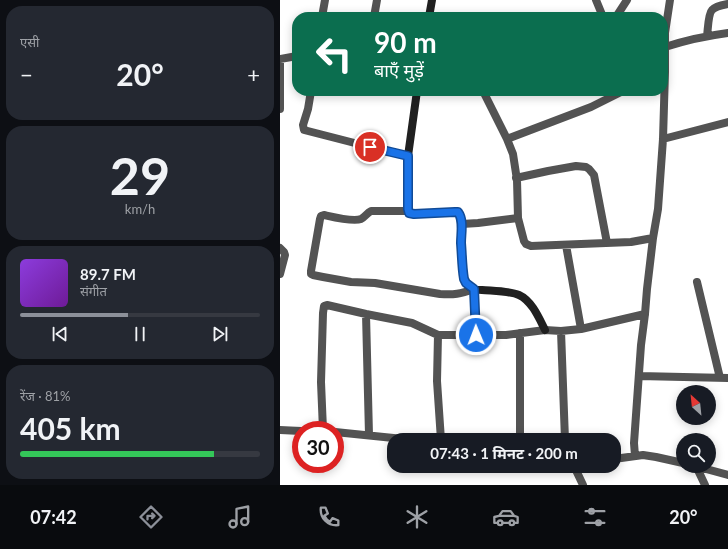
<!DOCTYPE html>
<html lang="hi">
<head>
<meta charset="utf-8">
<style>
	:root { --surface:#171b24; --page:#242831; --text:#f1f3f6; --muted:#9ea1a6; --line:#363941; --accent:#8c9099 }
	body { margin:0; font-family:Lato,"Noto Sans Devanagari",sans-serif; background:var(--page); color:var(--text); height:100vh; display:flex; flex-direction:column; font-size:15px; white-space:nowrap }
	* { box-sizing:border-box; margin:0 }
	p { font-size:13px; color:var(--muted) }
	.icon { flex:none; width:22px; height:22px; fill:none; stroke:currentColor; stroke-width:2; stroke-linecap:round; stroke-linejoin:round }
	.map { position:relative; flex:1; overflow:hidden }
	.sheet { display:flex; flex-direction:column; gap:6px; padding:6px; background:#0d0f14; width:280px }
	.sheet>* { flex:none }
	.top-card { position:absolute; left:12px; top:12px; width:376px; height:84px; border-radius:16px; box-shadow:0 2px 10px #0003; background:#0b6e4f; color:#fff; overflow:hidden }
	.needle { width:26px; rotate:333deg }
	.controls { position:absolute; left:396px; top:385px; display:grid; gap:8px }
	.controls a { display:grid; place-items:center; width:40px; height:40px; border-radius:50%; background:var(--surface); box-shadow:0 2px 10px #0003; font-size:20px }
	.speed { position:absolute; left:12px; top:421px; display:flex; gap:8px; font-size:20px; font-weight:700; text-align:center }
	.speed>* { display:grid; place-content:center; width:52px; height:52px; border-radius:50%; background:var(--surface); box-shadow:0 2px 10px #0003; line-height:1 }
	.speed .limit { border:6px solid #d22; background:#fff; color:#111 }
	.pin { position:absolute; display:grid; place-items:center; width:34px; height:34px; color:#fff; margin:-17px; border:2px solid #fff; border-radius:50%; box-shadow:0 1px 4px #0007 }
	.me { position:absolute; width:44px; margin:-22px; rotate:359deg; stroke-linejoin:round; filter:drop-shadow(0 0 3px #0008) }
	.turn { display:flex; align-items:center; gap:14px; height:84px; padding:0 16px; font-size:18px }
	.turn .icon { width:52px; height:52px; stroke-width:2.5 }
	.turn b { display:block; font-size:28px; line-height:34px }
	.big { font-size:30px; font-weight:700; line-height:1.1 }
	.sheet .widget { flex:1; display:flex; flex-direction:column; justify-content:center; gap:6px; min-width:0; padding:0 14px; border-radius:16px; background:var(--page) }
	.sheet .dial { align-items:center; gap:0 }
	.dial b { font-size:52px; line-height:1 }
	.song { display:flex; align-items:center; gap:12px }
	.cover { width:48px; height:48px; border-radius:6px; background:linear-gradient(135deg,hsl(270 70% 55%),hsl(280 70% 35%)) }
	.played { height:4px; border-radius:2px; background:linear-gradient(90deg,var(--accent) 45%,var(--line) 45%) }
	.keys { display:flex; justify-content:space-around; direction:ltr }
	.heat { display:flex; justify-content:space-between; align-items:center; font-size:22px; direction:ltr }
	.charge { height:6px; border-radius:3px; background:linear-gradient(90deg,#34c759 81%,var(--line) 0) }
	.trip { position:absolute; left:107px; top:433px; width:234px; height:40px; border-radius:16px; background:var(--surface); box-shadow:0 2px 10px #0003; font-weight:700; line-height:40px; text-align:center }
	.tabs { display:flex; height:64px; justify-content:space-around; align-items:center; background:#090b0e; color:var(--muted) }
	.tabs .icon { width:28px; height:28px }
	.tabs .active { color:var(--accent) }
	.tabs b { font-size:18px; color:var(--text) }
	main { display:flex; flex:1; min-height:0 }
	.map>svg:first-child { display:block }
</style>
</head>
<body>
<main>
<section class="sheet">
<div class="widget"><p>एसी</p>
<div class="heat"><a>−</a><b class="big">20°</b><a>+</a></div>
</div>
<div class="widget dial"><b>29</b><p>km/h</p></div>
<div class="widget">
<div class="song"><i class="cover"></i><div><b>89.7 FM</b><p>संगीत</p></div></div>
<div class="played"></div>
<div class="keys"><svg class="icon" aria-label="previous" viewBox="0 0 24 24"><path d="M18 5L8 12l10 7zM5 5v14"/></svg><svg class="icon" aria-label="pause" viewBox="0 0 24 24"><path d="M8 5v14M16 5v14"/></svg><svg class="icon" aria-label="next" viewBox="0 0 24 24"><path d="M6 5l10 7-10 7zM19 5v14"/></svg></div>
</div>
<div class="widget"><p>रेंज · 81%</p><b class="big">405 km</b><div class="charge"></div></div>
</section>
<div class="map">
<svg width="448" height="485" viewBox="0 0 448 485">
	<rect width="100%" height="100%" fill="#fff"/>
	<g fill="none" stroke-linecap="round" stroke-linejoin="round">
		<path stroke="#535353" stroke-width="8" d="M316,0L323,17
			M42,17L45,0
			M94,17L97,0
			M336,17L347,0
			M427,36C428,30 428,14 432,10C436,6 443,5 448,4
			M385,47C407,40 425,36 448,33
			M0,59L17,56
			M31,91L28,109L23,125L24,130L98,149L128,156
			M203,91L227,139L233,154L237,180L238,218L244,241L246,244L251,246L351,242L373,238
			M0,109V59
			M227,139L311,107L343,91
			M383,139L448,122
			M236,178L268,171L296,166L306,167L309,169L314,175L327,243
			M128,211H91C87,213 85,217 81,219C73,222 53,217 44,215L41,216L40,219L31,271V274L33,275L43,277L71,282L95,283L160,294C174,295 180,294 194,289L196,335
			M182,224L198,223L238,218
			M286,245L301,329
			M0,248L4,252L5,255L0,274
			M417,282L440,378
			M86,314L89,435
			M281,331L285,440
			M240,333V440
			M158,335L157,381L161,440
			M359,376L448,378
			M0,430L21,431
			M43,430L41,382L43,313L44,306L47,305L86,314L132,323L158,335H226L265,330L281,331L301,329L365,314
			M55,432L133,440
			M355,456L354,443L361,345L365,314L367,289L373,238L378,209L383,139L385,72V33L390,0
			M334,459L363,455L376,457L403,463
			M294,466L303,485
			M415,466L448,475
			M416,466L425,485"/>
		<path stroke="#202020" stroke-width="8" d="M149,17L152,0
			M137,91L128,156V211L130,213L134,214L178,212C184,220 181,234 181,244C182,254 183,264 183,274C184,280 187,286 193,289C195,290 199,290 202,290C213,291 230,291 239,295C252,301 259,318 265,330"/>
	</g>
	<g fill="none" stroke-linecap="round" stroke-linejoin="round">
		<defs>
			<path id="route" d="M90,147L128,156V209L129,213L134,214L175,212H178C184,220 181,233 181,243C182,255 182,267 184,279L186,283L194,289L196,335"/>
		</defs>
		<use href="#route" stroke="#114b97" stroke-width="10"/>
		<use href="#route" stroke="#1a73e8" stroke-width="7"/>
	</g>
</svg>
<div class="controls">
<a><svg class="needle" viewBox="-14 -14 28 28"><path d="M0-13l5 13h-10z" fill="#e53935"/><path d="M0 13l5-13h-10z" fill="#9ea1a6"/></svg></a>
<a><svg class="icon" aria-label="search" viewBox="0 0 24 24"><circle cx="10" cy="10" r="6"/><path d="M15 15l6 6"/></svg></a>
</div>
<div class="speed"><div class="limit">30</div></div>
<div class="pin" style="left:90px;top:147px;background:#d93025"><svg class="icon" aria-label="arrive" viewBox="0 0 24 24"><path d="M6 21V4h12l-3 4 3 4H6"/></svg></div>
<svg class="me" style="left:196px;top:335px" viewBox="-20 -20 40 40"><circle r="17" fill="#1a73e8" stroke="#fff" stroke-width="3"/><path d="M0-11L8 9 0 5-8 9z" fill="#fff"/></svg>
<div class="trip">07:43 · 1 मिनट · 200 m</div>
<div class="top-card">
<div class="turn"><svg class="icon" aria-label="left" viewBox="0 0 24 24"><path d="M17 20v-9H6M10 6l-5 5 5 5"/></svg><div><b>90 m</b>बाएँ मुड़ें</div></div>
</div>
</div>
</main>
<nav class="tabs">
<b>07:42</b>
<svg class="icon active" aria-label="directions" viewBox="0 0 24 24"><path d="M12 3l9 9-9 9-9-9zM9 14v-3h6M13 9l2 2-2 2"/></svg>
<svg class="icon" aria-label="music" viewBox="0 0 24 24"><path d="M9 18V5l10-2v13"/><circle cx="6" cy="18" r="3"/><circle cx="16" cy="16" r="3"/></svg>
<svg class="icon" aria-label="phone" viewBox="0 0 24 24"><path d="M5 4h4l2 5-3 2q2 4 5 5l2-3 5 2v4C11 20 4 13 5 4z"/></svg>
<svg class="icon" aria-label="climate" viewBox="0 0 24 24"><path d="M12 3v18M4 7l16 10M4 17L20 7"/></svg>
<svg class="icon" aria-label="car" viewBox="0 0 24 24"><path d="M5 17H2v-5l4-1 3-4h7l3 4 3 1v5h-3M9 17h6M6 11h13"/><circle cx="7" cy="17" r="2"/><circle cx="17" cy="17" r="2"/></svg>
<svg class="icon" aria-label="filters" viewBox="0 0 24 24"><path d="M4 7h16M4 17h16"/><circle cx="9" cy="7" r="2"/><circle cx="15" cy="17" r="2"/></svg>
<b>20°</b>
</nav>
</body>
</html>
